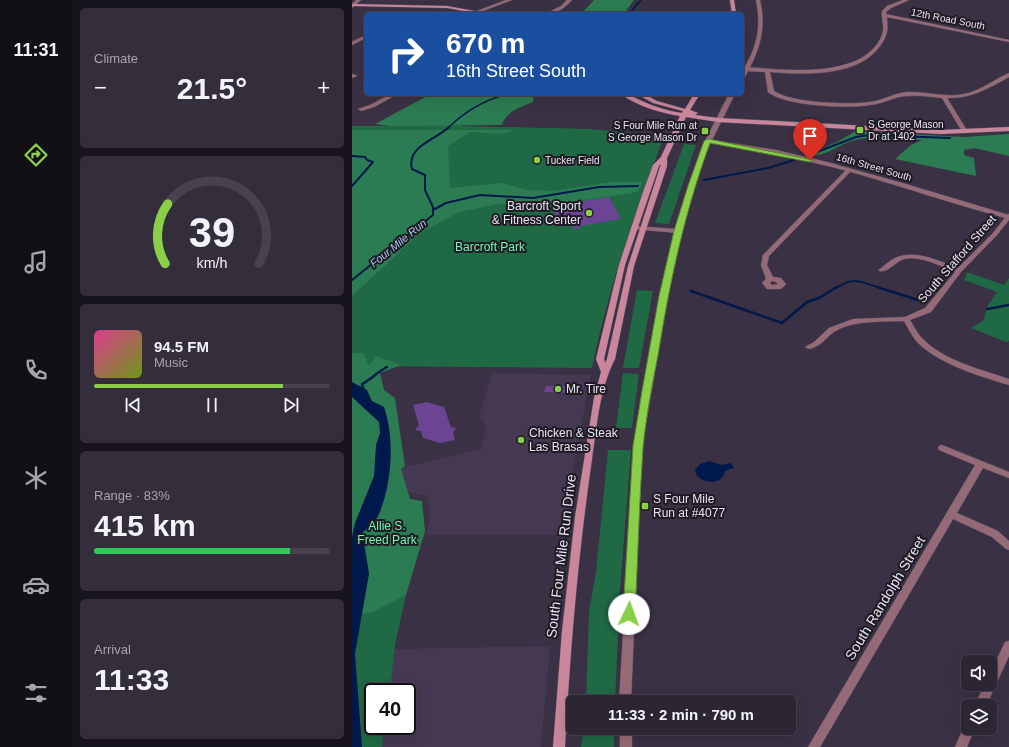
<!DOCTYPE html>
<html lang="en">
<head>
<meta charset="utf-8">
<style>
	:root { --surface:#2c2534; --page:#342d3c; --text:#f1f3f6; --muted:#a6a5ac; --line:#48424f; --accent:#89cf49 }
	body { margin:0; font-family:Arial,sans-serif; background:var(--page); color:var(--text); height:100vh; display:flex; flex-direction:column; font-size:15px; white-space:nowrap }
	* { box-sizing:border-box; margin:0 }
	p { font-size:13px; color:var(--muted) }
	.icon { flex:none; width:22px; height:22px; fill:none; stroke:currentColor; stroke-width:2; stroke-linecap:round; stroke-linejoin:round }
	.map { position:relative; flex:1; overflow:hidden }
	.details { display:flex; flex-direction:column; gap:8px; padding:8px; background:#18141d; width:280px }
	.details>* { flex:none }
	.banner { position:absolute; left:12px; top:12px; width:380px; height:84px; border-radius:6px; box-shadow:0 4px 16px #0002,0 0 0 1px var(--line); background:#1a4fa0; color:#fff; overflow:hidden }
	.fabs { position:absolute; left:609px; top:655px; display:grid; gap:8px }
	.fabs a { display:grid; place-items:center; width:36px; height:36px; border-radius:6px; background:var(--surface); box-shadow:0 4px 16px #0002,0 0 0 1px var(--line); font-size:20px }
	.speed { position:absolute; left:12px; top:683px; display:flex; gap:8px; font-size:20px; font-weight:700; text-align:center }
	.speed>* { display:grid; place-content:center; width:52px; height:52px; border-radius:50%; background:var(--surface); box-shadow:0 4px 16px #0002,0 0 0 1px var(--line); line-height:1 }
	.speed .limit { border:2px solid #111; border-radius:6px; background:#fff; color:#111 }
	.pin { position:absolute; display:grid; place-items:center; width:34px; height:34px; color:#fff; margin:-41px -17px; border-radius:50% 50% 50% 0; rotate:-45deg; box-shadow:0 0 4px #0007 }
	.pin .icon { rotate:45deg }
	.me { position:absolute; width:44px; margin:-22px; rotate:3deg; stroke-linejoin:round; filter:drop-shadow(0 0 3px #0008) }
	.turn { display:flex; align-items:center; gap:14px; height:84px; padding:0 16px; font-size:18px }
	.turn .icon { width:52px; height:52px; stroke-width:2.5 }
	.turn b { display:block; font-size:28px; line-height:34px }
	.big { font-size:30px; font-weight:800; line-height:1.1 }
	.details .widget { flex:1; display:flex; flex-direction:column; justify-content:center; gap:6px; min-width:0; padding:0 14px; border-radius:6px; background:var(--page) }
	.details .dial { align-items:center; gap:0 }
	.dial svg { height:104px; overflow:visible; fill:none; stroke:var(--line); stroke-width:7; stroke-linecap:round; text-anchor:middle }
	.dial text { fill:var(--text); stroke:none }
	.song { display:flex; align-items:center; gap:12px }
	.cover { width:48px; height:48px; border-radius:6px; background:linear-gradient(135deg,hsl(330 70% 55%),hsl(80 70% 35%)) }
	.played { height:4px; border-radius:2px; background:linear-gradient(90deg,var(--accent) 80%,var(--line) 80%) }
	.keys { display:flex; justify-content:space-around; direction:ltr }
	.heat { display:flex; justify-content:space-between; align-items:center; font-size:22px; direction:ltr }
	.charge { height:6px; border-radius:3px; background:linear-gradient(90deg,#34c759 83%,var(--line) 0) }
	.trip { position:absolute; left:214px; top:695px; width:230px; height:40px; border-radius:6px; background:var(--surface); box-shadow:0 4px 16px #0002,0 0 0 1px var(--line); font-weight:800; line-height:40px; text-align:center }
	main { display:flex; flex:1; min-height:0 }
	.tab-bar { display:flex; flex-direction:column; width:72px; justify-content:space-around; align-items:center; background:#120f15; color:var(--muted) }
	.tab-bar .icon { width:28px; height:28px }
	.tab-bar .current { color:var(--accent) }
	.tab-bar b { font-size:18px; color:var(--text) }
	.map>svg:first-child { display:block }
</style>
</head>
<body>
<main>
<nav class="tab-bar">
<b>11:31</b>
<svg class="icon current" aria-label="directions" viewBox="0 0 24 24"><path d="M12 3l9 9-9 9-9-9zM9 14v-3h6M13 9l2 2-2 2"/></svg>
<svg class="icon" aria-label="music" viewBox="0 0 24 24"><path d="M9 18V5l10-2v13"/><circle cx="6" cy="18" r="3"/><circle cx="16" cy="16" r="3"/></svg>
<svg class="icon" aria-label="phone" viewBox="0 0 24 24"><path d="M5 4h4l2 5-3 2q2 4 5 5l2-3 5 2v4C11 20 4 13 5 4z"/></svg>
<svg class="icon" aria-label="climate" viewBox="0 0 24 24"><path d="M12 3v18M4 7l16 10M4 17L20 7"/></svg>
<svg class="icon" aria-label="car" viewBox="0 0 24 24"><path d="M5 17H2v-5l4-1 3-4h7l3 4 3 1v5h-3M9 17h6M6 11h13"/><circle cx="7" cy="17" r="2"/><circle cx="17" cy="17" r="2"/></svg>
<svg class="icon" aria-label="filters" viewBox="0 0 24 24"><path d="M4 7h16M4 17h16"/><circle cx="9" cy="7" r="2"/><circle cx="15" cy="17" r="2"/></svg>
</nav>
<section class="details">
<div class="widget"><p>Climate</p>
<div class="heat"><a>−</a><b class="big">21.5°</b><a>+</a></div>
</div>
<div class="widget dial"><svg viewBox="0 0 100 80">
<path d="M14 69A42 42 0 1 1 86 69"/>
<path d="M14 69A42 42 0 0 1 16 23" stroke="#89cf49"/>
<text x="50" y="56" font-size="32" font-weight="700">39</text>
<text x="50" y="72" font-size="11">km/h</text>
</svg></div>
<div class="widget">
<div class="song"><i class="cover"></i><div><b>94.5 FM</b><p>Music</p></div></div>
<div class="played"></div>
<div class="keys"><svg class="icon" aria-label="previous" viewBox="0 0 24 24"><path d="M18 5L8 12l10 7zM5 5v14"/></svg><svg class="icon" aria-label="pause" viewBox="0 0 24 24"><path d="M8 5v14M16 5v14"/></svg><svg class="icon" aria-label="next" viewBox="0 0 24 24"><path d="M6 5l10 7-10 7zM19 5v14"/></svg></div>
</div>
<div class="widget"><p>Range · 83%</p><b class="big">415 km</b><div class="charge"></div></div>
<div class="widget"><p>Arrival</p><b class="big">11:33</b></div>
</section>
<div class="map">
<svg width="657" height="747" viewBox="0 0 657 747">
	<rect width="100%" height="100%" fill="#3a3145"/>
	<path fill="#443852" d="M140,373L239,375L221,471L211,535H74L79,512L75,496L56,492L49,468L129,449L135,426L127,416Z
		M198,646L189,747H30L33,726H55V692H38L42,649Z"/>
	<path fill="#206945" d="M93,94H184L120,117L108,126L238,129L312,136C284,213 256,288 240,368L5,366L0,433V126H38Z
		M376,118L495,124V126L375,119Z
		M332,144L344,145L317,224L303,223Z
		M615,272L652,285L657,278V341L654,342L619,328L632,320L635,307L645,292L612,280Z
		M285,290L301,291L287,368H271Z
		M271,373L287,374L280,428H264Z
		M0,437L46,475L73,531L56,585L43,645L38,692H21V726H33L30,747H0Z
		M256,450H279L268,590L263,702H234L237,612L244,572Z
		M232,728H262V747H229Z"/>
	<path fill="#2c7c53" d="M242,0H282L272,14H229Z
		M79,94H184H182L181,102C169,107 154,111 150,125L38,126L23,124Z
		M0,130H162L148,134L118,132L96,146L98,188L151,183L174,190L201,191L259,182H290L286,192L213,203L146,204L107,212L68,233L0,296Z
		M504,131L611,137L657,134V156L622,148L612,150V155L622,158L624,176L543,159L559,145L570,140C547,139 525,135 503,140C485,144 473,159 454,155L485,142Z
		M0,353H11L17,366L24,356L49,365L28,373L32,390L43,398L53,466L49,469L58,499L70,501L73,531L54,595L20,612L0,617Z"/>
	<path fill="#00194c" d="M0,382L15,390L20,401L32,407C43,439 40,483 27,514C24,522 14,529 8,535L12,542L17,574L3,654L10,747H0V537L3,523L22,476L24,445L28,433L27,422L0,397Z
		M357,461L370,465L379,463L382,468L373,471C370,485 354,484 345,476L343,470L348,464Z"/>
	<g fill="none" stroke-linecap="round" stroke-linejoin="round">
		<path stroke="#00194c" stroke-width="1.5" d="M277,14L289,0
			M96,128C112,112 133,100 155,94"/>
		<path stroke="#00194c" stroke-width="2" d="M457,155L504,137L517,135L598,138
			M0,156L13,157L15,160L21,162L0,186
			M352,180L416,168L442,160
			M81,210L94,203L128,195L181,198L247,187L286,186
			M0,280L81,215V207L73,190V175L60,169C54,146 85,139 97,127
			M484,288C504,276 507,282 529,288"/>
		<path stroke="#00194c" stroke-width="2.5" d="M525,287L566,300
			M339,291L430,323L455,302L467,298L485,287
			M635,309L657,305
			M12,391L10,384C20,379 25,372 35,367"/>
	</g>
	<path fill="#6b4593" d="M257,197L269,219L228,226L229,228L222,229L220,225H210L208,223L202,211L215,209L213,204Z
		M194,386H221L219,393L192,392Z
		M75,402L92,407L99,427L104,428L101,432L103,440L88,443L71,438L69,431L63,430L67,425L61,405Z"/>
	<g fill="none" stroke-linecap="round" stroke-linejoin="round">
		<defs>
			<path id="minor" d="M4,0H9L0,8V4Z
				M215,0H220C213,8 204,14 193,14L209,6Z
				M551,0H557L539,8L534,12V14L657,40V42L535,17C535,22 536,27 535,32C534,37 531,42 528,46C507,77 451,75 418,72L422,91C440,103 495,105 517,102C530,101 542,93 555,92C576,91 596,99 616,93C631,89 643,79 657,73V77C637,88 619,99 595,98L616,132L615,133H611L590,98C579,97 567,95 556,96C543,96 531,104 518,105C497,109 432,106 416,92L413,72L394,71L391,69L394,67C432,70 512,80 530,35C533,27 529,19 530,11L535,6Z
				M14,35V38L0,45V42Z
				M0,74L4,75L5,76L0,78Z
				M39,94H46L22,107L9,111L6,109L18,105Z
				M497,168L500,170L499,171L417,256L415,265L421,277L429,278L434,284L429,289H415L410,283L414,279L409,265L411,255L495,169ZM420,281L424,282L426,284L420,285L418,283Z
				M657,214V220L645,235L609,272L579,312L558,320C562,326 565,333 570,338C592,361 628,369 657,379V385C629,377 585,363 565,342C560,336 556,328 552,321C531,322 500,320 482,332C472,339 470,346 457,349L453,347L462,342L477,328L501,319L553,317L573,308L603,272C588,266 568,255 552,259C543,262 536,273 528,271L526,270L528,269C533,265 537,261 543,258C563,249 587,261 606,268L641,233L655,215Z
				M281,226L326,229L329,231L326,233L279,229V227Z
				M590,445L657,472V478L631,468L605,513L646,531L657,541V550L654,549L640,537L601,519L468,747H456L623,465L587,450L586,448L587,446Z
				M657,641V656L634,706H622L633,684H638V674L653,642Z
				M616,723V728H623L615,747H603L613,724Z"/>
			<path id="tertiary" d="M154,0H160L123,14H117Z
				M404,0H408C415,30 407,51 393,77L390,79C390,70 395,63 399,55C407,37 408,20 404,0Z
				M377,94H383L360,140L424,150L475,162L554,184L657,215V219C604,205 552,187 499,172C452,159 406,151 358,143L342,186L330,226L316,296L290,446L279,702H267L282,446L291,391L308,296L324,226L336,186L353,141Z
				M268,728H280V747H268Z"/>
			<path id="secondary" d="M378,0H382L384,14H380Z
				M0,4L95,6L139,14H129L95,8L0,6Z
				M269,94C278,94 283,98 290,101C303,107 316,111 330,113L331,111L301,103L285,94H292L305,101L333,109L342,94H348L338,110L346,113L343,115L335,114L366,118L589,130L657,127V131L589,134L366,122L334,117L315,158V166L282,266L263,359C247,390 245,426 240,459C226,555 218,651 213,747H201L210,631L223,517L242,398L249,372L244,359L267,265L291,192L301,165L309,157L328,116C310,113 284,106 269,94ZM309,164L276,266L255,359L253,363L252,359L273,265L307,166Z"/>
		</defs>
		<use href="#minor" stroke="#564e61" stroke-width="1"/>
		<use href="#tertiary" stroke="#564e61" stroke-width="1"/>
		<use href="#secondary" stroke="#564e61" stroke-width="1"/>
		<use href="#minor" fill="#956a77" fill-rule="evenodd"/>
		<use href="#tertiary" fill="#956a77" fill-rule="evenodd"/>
		<use href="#secondary" fill="#ca879b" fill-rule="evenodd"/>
	</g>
	<path fill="#89cf49" stroke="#59872f" d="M356,139L461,160L458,162L358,143C332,214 318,281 306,355C300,385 294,417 291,448C287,503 286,559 283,614L281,618H273L271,614L281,446L290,391L307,296L322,231L336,186L352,141Z"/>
	<g fill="#89cf49" stroke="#1f1b24" stroke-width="1.5">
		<rect x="504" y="126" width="8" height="8" rx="2"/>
		<rect x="349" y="127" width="8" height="8" rx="2"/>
		<circle cx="185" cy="160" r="4"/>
		<circle cx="237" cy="213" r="4"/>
		<circle cx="206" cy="389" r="4"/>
		<circle cx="169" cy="440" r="4"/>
		<rect x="289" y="502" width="8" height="8" rx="2"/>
	</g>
	<g text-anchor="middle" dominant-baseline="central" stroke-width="4" stroke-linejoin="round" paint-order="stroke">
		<g font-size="10" fill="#e9e4f1" stroke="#1f1b24">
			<text transform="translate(596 19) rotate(11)">12th Road South</text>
			<text transform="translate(522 167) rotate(16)">16th Street South</text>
		</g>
		<g font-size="10" fill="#e9e4f1" stroke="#1f1b24" text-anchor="start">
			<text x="516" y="124">S George Mason<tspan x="516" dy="12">Dr at 1402</tspan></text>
			<text x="345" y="125" text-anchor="end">S Four Mile Run at<tspan x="345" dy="12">S George Mason Dr</tspan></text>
			<text x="193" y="160">Tucker Field</text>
		</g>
		<g font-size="11" font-style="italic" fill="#abc5ec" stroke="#1f1b24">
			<text transform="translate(46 243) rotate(-39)">Four Mile Run</text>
		</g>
		<g font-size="12" fill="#e9e4f1" stroke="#1f1b24" text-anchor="start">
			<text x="229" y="206" text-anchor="end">Barcroft Sport<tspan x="229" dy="14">&amp; Fitness Center</tspan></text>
			<text x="214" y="389">Mr. Tire</text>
			<text x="177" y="433">Chicken &amp; Steak<tspan x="177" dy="14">Las Brasas</tspan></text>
			<text x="301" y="499">S Four Mile<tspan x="301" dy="14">Run at #4077</tspan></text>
		</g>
		<g font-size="12" fill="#72f9b1" stroke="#1f1b24">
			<text x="138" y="247">Barcroft Park</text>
			<text x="35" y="526">Allie S.<tspan x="35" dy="14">Freed Park</tspan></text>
		</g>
		<g font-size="12" fill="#e9e4f1" stroke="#1f1b24">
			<text transform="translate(605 259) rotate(-49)">South Stafford Street</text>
		</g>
		<g font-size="14" fill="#e9e4f1" stroke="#1f1b24">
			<text transform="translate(209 556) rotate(-83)">South Four Mile Run Drive</text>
			<text transform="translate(533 598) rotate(-59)">South Randolph Street</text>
		</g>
	</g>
</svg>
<div class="fabs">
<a><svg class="icon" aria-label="sound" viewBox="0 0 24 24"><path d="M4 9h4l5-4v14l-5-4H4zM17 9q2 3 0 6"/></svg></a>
<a><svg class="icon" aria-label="layers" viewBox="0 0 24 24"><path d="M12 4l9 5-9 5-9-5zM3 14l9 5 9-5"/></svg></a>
</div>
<div class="speed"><div class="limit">40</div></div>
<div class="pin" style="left:458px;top:160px;background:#d93025"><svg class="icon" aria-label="arrive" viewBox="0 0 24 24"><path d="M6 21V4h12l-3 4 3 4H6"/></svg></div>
<svg class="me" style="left:277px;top:614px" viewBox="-20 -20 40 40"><circle r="19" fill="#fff"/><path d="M0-13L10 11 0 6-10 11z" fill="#89cf49"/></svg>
<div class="trip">11:33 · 2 min · 790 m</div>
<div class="banner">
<div class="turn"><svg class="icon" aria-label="right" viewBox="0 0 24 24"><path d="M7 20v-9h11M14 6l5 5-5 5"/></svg><div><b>670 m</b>16th Street South</div></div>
</div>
</div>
</main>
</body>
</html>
